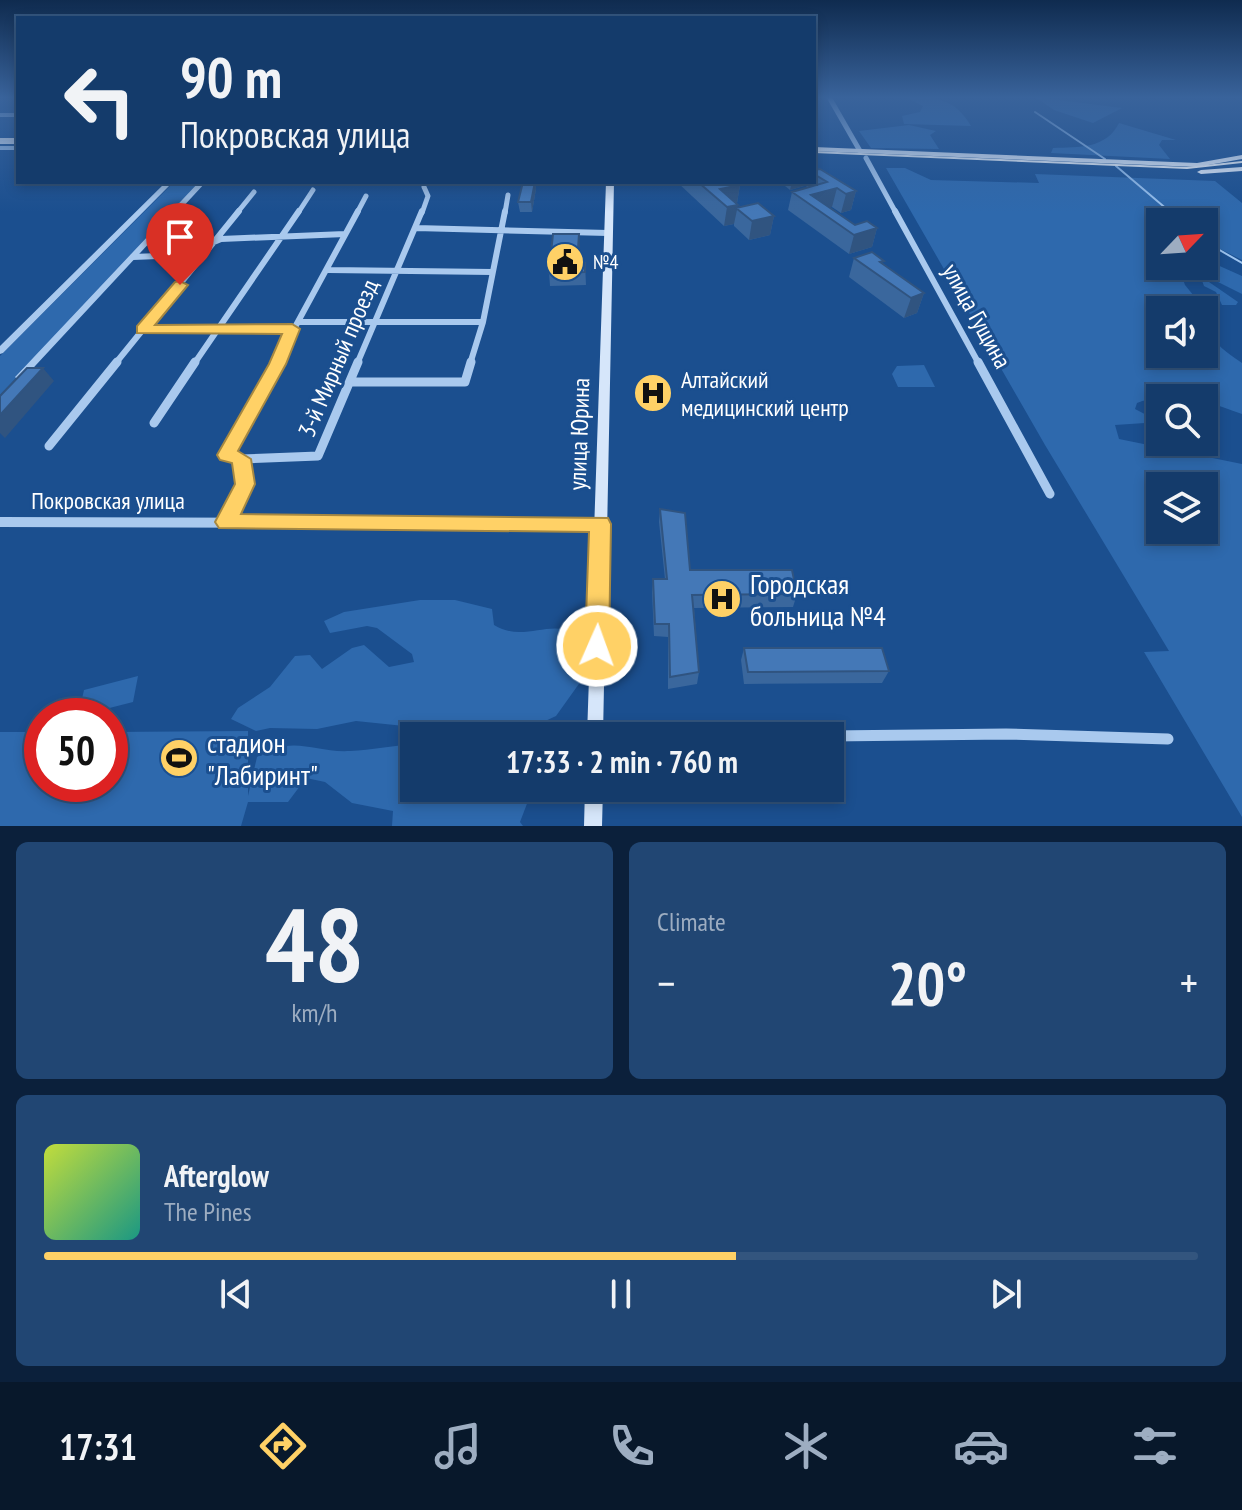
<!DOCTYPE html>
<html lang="en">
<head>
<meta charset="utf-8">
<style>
	:root { --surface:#143b6b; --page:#214673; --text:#f1f3f6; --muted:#9dadc1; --line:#33557e; --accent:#ffd166 }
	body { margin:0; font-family:"PT Sans Narrow",sans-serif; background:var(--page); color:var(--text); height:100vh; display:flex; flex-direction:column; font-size:30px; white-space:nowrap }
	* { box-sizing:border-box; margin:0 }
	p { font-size:26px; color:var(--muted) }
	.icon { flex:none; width:44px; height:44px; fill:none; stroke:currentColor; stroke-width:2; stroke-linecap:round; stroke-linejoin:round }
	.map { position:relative; height:826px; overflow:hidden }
	.sheet { display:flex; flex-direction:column; gap:16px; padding:16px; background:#0b203b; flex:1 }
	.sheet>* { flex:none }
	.banner { position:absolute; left:16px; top:16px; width:800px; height:168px; border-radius:0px; box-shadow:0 4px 12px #0003,0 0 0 2px var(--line); background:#143b6b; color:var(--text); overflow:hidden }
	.needle { width:52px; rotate:65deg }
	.fabs { position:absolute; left:1146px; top:208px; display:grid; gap:16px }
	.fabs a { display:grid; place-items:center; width:72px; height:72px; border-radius:0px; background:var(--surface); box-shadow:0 4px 12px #0003,0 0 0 2px var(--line); font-size:40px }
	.speed { position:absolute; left:24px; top:698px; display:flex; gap:16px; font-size:40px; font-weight:700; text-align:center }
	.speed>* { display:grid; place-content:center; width:104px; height:104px; border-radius:50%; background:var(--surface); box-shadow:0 4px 12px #0003,0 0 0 2px var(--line); line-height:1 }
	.speed .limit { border:12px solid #d22; background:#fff; color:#111 }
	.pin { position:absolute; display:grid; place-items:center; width:68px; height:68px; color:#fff; margin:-82px -34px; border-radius:50% 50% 50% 0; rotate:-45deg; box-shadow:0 0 8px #0007 }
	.pin .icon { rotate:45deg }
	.me { position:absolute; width:88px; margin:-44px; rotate:2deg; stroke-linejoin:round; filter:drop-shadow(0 0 6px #0008) }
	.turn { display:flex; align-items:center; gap:28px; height:168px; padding:0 32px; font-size:36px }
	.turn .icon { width:104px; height:104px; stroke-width:2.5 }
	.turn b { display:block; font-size:56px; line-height:68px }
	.big { font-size:60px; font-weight:600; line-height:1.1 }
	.sheet .tile { flex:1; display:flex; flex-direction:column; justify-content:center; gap:12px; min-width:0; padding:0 28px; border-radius:12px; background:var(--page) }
	.sheet .dial { align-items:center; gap:0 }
	.dial b { font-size:104px; line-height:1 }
	.song { display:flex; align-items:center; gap:24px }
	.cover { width:96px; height:96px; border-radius:12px; background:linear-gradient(135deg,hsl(70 70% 55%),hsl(170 70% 35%)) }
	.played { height:8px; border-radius:4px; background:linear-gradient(90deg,var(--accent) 60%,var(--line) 60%) }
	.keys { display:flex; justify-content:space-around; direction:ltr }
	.heat { display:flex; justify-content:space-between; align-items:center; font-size:44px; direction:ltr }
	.sheet .tiles { flex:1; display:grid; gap:16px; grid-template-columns:1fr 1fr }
	.tile:last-child { grid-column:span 2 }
	.trip { position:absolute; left:400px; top:722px; width:444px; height:80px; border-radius:0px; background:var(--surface); box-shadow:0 4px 12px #0003,0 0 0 2px var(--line); font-weight:600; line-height:80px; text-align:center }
	.menu { display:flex; height:128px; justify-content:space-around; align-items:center; background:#08182b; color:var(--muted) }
	.menu .icon { width:56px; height:56px }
	.menu .current { color:var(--accent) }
	.menu b { font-size:36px; color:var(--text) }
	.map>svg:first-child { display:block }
</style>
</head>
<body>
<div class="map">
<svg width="1242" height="826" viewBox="0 0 1242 826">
	<rect width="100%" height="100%" fill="#1b4f8f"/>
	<path fill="#2e69ad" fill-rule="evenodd" d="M905,97C935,97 955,98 971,126L904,124L902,116L920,112L923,106Z
		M1035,97L1122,108L1093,123L1054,110Z
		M1119,123L1176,140H1162L1159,145L1170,159L1051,153L1053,148C1079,147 1106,149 1119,123Z
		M909,125L936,131L930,135L939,149L871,148L859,131Z
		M886,168H905L931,180L1039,183L1035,174L1215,181L1242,203V260L1204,241V222H1160V266H1173L1180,271L1185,285L1211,317L1207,327C1215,345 1226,352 1242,363V414C1205,401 1177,388 1137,403L1135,409L1160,422L1115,425L1119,439L1242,464V817L1144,652L1169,651L1045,445ZM1160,310H1204V354H1160ZM1160,486H1204V530H1160Z
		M174,182H200L0,395V356Z
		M1204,259L1242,276V294L1214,280L1209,282L1238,302L1236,305H1222L1216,292L1204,286L1200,275L1180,266H1204Z
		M924,365L935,387H898L892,374L897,366Z
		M420,600H455L492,609L494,625C523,643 549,619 574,633L575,646L584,653L581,681L556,716L528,729H458L430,721L414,727L356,721L317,729L270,728L256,731L231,719L238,708L270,687L295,656L310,655L322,669L352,648L364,645L389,667L414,662L412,654L377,628L367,626L330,633L324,621L344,612Z
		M138,676L133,702L78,716L84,690Z
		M248,731V796L257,757C294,734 313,753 350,751C372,750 392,745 414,745V788H533L520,822L523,826H392L393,811L352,803L325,782L306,778L288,802H248L241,826H0V732H42V784H110V732Z"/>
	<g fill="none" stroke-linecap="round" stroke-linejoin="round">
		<path stroke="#9cc4f0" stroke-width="2" d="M1035,112L1105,159
			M1116,166L1182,222
			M1204,241L1242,263"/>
		<path stroke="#a9c9ee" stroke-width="5" d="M829,97L860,151
			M866,158L896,213
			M237,213L254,192
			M298,213L313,190
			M357,213L366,196
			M422,213L428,196L424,187
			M505,213L508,195"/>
		<path stroke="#a9c9ee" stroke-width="6" d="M895,211L979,364
			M416,228L608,233
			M133,257L183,255L221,239L345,234
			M329,270L492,272
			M298,322H483
			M143,330L292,329
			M115,364L239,211
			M194,364L299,211
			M275,364L358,211
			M357,364L422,211
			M470,364L483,322L505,211"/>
		<path stroke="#a9c9ee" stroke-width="9" d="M978,362L1050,494
			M352,382H465L471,362
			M154,423L195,362
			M49,446L117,362
			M241,459L226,455L276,362
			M226,522L245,484L241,459L318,456L358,362"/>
		<path stroke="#a9c9ee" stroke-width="11" d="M830,736L1006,734L1168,739"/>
		<path fill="#a9c9ee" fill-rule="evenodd" d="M0,113H18V117H0Z
			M0,146H18V150H0Z
			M166,182H173L3,353L0,354V346Z
			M199,182H206L23,379H17L15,377L17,375Z
			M0,517L600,519L604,521L606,524L604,527L600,529L0,527Z"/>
		<path fill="#d6e6fa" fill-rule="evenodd" d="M606,182H614L603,736H587Z
			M585,788H603L602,826H584Z"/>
		<path fill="#f0f6ff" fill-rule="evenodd" d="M0,140H18V144H0Z
			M814,147L1197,163L1242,155V159L1197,167L814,151Z
			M1242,167V171L1201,174L1197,172L1201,170Z"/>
		<path stroke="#fff" stroke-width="2" d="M0,139H18
			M814,152L1187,168L1242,162"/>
	</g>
	<path fill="#3a679d" d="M814,170L856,191L851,210L841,213L832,207H829L855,225L877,228L872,247L849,254L788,210L792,192L806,188L808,182H814Z
		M523,182H535L536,189L532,212H520L518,202Z
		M677,182H736L740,185L737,203H736L737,207L774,216L770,235L749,240L734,226V224L724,226Z
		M780,182H805L804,186L790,190Z
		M580,247L578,263H585L586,285L550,286L549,273Z
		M854,258L883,264L924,293L917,313L904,318L849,277Z
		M660,509L690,570L797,594L793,607L694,608L699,672L697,684L668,689V637L654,636L652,592L653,579H665L659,522Z
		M744,648L889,671L882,683L744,684L741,660Z"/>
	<path fill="#305480" d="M535,182L536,189L532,212L531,202Z
		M660,182H670V184L660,186Z
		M792,182H805L804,186L790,190Z
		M740,185L737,203L725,206L720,189Z
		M837,188L832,207L818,210L811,195Z
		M856,191L851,210L841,213L846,194Z
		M738,205L734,224L724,226L727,207Z
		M774,216L770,235L749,240L752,221Z
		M877,228L872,247L849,254L854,235Z
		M579,234L580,247L578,272L577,263Z
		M924,293L917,313L904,318L911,298Z
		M43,368L54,381L5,438L0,433V415Z"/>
	<path fill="#4478b7" stroke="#305480" stroke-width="2" d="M820,169L856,191L846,194L837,188L811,195L855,225L867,221L877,228L854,235L792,192L827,182L814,174V170Z
		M523,182H535L531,202H518Z
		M698,182H736L740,185L720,189L738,205L727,207Z
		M758,203L774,216L752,221L736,208Z
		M553,234H579L577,263H585V272L549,273Z
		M872,252L884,261L880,262L924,293L911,298L854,258Z
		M27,368H43L0,415V396Z
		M660,509L685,513L690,570H792L797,594L692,595L699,672L670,677L669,624H655L653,579H667Z
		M744,648H882L889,671L748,672Z"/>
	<linearGradient id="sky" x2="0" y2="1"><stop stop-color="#0f2b4f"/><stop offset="0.46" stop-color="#39639b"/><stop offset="1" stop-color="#39639b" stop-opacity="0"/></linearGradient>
	<rect width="1242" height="212" fill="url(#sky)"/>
	<path fill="#ffd166" stroke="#a68842" stroke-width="2" d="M180,281L188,285L155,325L292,324L300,329L286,364L238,451L251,459L255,484L241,514L608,518L611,524L609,646L606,655L597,658L589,655L585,646L589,532L219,528L215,522L235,484L232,463L220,460L217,455L269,364L282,334L137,333V326L175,282Z"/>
	<defs>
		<symbol id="civic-disc" viewBox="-11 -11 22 22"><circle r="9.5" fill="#ffd166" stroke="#1b4f8f"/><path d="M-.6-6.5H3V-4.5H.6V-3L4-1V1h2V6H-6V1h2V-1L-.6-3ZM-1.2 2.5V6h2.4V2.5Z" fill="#111"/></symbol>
		<symbol id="hospital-disc" viewBox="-11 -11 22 22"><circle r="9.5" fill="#ffd166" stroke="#1b4f8f"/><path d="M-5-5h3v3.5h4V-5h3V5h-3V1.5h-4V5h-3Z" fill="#111"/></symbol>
		<symbol id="stadium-disc" viewBox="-11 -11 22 22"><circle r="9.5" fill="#ffd166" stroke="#1b4f8f"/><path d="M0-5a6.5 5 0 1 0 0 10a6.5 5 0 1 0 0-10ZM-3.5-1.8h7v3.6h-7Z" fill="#111"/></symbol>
	</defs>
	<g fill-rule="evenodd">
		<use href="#civic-disc" x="543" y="240" width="44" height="44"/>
		<use href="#hospital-disc" x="631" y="371" width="44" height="44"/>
		<use href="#hospital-disc" x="700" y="577" width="44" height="44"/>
		<use href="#stadium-disc" x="157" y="736" width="44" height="44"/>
	</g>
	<g text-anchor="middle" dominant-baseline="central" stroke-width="6" stroke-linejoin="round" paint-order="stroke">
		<g font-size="20" fill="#fff" stroke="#1b4f8f" text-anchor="start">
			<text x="593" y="262">№4</text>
		</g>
		<g font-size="24" fill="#fff" stroke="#1b4f8f">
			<text transform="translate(977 316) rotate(61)">улица Гущина</text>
			<text transform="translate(338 358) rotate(-67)">3-й Мирный проезд</text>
			<text transform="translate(579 434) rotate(-88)">улица Юрина</text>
			<text x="108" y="500">Покровская улица</text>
		</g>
		<g font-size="24" fill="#fff" stroke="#1b4f8f" text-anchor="start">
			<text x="681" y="379">Алтайский<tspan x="681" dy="28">медицинский центр</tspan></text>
		</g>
		<g font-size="28" fill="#fff" stroke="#1b4f8f" text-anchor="start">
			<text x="750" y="583">Городская<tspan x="750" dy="32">больница №4</tspan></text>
			<text x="207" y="742">стадион<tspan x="207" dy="32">"Лабиринт"</tspan></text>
		</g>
	</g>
</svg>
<div class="fabs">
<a><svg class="needle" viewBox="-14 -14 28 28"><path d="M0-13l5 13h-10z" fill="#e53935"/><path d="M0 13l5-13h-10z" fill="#9dadc1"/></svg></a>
<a><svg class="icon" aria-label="sound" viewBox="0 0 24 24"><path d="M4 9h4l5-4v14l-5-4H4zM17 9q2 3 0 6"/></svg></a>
<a><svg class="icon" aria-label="search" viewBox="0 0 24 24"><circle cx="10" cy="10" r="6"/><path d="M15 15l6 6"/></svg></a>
<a><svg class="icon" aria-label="layers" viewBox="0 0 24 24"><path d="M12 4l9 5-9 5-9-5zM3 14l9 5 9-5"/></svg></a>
</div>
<div class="speed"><div class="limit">50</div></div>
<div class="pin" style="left:180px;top:285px;background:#d93025"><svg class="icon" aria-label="arrive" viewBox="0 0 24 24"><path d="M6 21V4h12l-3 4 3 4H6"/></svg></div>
<svg class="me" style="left:597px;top:646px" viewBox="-20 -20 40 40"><circle r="17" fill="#ffd166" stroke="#fff" stroke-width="3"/><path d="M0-11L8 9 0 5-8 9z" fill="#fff"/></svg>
<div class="trip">17:33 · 2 min · 760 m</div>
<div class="banner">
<div class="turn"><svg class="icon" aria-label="left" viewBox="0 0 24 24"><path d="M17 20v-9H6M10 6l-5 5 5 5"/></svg><div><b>90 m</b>Покровская улица</div></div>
</div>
</div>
<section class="sheet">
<div class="tiles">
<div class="tile dial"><b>48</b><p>km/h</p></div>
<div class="tile"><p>Climate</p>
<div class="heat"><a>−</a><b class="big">20°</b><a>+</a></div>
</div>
<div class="tile">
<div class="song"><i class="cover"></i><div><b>Afterglow</b><p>The Pines</p></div></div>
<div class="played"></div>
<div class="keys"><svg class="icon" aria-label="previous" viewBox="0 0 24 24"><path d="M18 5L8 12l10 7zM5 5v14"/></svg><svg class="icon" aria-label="pause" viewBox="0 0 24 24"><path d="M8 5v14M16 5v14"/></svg><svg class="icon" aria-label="next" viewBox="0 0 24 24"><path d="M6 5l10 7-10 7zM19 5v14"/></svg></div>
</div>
</div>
</section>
<nav class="menu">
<b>17:31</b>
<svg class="icon current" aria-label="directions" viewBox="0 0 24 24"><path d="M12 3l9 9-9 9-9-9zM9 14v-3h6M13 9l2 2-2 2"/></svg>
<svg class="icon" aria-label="music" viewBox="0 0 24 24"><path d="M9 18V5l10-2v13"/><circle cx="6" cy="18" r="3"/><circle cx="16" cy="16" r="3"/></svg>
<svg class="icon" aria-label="phone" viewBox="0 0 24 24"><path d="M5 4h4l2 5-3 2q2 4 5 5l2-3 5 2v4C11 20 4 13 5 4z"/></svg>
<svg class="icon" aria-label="climate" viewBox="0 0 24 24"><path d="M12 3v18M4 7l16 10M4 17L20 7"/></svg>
<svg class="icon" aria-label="car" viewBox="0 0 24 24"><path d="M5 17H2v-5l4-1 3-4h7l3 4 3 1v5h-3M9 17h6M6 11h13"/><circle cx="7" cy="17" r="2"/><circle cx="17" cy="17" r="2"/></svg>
<svg class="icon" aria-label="filters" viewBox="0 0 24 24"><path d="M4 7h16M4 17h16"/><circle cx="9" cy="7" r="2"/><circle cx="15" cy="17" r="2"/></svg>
</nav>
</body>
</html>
